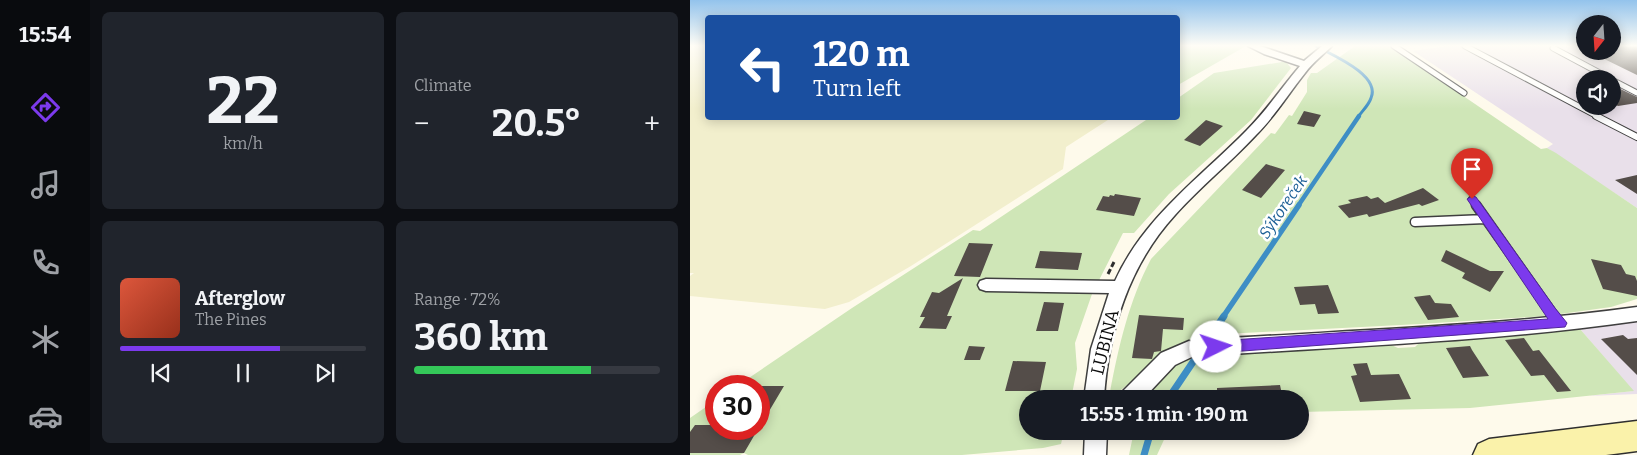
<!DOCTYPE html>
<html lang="en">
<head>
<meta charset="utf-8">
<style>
	:root { --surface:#171b24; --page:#20242c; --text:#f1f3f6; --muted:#9ea1a6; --line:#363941; --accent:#7c3aed }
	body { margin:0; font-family:Bitter,serif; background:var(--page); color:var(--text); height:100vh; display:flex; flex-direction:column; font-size:19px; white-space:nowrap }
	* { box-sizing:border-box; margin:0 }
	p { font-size:16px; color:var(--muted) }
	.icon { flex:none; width:28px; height:28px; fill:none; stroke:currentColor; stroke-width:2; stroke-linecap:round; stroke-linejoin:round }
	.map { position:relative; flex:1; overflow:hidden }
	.side { display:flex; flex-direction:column; gap:12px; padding:12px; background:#0d0f14; width:600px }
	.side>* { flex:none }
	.banner { position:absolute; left:15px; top:15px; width:475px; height:105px; border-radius:5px; box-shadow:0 2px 12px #0003; background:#1a4fa0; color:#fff; overflow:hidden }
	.needle { width:32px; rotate:197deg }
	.buttons { position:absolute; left:886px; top:15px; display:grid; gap:10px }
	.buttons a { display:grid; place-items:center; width:45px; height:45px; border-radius:50%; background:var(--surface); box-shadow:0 2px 12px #0003; font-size:25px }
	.speed { position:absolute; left:15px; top:375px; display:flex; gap:10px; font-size:25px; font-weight:700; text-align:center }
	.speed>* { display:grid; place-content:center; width:65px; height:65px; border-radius:50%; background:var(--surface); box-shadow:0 2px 12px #0003; line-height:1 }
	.speed .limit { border:8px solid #d22; background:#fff; color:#111 }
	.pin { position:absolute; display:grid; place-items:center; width:42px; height:42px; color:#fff; margin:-51px -21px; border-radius:50% 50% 50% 0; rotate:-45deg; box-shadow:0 0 5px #0007 }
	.pin .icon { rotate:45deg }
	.me { position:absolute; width:55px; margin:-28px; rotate:86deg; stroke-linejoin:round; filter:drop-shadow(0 0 4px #0008) }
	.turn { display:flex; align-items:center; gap:18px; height:105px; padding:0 25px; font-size:22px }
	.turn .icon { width:65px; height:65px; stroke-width:2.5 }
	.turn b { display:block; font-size:35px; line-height:42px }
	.big { font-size:38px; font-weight:700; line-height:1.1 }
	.side .tile { flex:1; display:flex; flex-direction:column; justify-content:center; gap:8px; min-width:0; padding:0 18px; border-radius:8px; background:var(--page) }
	.side .dial { align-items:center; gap:0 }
	.dial b { font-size:65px; line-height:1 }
	.song { display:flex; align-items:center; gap:15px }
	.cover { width:60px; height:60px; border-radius:8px; background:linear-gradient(135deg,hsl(10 70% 55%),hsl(10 70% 35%)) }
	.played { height:5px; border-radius:2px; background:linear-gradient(90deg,var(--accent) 65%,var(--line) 65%) }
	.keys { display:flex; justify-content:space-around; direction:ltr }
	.heat { display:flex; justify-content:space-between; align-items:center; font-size:28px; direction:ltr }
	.charge { height:8px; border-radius:4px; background:linear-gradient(90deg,#34c759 72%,var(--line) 0) }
	.side .tiles { flex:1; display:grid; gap:12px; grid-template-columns:repeat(2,1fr) }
	.trip { position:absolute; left:329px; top:390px; width:290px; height:50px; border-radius:25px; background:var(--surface); box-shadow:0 2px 12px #0003; font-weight:700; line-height:50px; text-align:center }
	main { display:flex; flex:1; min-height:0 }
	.tab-bar { display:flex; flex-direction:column; width:90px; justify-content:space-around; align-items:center; background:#090b0e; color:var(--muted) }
	.tab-bar .icon { width:35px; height:35px }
	.tab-bar .current { color:var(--accent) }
	.tab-bar b { font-size:22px; color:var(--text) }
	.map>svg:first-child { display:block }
</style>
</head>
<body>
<main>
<nav class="tab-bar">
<b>15:54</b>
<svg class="icon current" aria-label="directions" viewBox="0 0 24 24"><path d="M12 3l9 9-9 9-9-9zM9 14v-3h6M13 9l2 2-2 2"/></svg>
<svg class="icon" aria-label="music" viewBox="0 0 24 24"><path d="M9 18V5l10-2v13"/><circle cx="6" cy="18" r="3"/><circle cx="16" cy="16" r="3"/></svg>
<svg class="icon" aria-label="phone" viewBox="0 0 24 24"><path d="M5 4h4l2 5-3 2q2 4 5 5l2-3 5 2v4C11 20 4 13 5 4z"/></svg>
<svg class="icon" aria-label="climate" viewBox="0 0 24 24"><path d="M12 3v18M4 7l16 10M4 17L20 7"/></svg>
<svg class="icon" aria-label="car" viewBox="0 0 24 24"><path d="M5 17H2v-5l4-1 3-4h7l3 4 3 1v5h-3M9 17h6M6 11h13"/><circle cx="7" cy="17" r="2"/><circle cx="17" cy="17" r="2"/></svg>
</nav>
<section class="side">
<div class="tiles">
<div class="tile dial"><b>22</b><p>km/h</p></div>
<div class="tile"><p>Climate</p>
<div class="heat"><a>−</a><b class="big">20.5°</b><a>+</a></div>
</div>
<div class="tile">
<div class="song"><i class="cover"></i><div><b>Afterglow</b><p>The Pines</p></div></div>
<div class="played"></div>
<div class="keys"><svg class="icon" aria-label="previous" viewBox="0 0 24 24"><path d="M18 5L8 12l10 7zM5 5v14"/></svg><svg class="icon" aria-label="pause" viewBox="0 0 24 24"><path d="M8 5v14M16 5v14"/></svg><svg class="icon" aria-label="next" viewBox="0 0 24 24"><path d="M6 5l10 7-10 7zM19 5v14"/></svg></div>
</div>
<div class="tile"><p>Range · 72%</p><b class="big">360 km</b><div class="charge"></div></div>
</div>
</section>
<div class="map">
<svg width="947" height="455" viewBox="0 0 947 455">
	<rect width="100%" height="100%" fill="#fefaeb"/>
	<path fill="#e9e0ea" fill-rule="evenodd" d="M757,46H895V51H922L947,62V208L857,148L863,144L723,51ZM895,79H922V106H895Z
		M947,318V394L898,396L943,391L890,329Z"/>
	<path fill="#f2efcd" d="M0,46H17L18,118H421L376,147L373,169L221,266L159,302L135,309L0,296V276L4,273H0Z"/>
	<path fill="#cfe6b7" d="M488,46H556L488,85Z
		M665,46H700L851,149L857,148L866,153L947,208V299L921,307L856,316L730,324L534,334L527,343L500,346L466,362L427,393L420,392C429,345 439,301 461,259L581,133L585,134L599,115L602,116L617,92V80L621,73H627Z
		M592,62H596L601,68L561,120L479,194L444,233H433L402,294L385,343L387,369L381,399H338V431H374L371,444L353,448L272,455H58L54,453L50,455H0V418L26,400V429H69V386H47L162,308L283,230L290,231L459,118H488V98L524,73Z
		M890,329L944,391L780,408L610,412V399H453L478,367L499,352H518L515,360L519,355L535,353L699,344L708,348L725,347L730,342Z
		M444,431H478L467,455H439Z"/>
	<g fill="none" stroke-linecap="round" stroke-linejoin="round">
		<path stroke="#3e8ec5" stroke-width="3" d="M626,46C642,55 691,75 681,98C679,105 672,111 668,117"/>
		<path stroke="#3e8ec5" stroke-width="4.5" d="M608,206L669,116"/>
		<path stroke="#3e8ec5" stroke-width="5.5" d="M533,317L609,205"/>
		<path stroke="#3e8ec5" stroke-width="7" d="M478,399L534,316
			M454,455L461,431"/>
	</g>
	<path fill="#544d49" d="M922,46H947V75L898,51H922Z
		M922,85L947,97V103L928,106L922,103Z
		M614,111L631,115L624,127L607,124Z
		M516,120L533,126L510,146L494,140Z
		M576,164L595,170L571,198L552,190Z
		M947,175V194L925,180Z
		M733,188L749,200L732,206L729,204L679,217L677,214L659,218L648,206L661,203L658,200L677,196L681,199L688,197L695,203Z
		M425,194L451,198L444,216L406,210L413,196L419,197L420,195L424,196Z
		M279,243L303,244L290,277L264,276Z
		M756,250L800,271H814L800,292L772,278L775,273L751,261Z
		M350,251L392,253L388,270L345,268Z
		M901,259L931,265L936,274L945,276L947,281V296L913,289Z
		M273,278L257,316H262L256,329L229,328L235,317H230L242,292L249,293Z
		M638,285L649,313L628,314L625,304L610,305L604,287Z
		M740,295L745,303L761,304L769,317L738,320L724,297Z
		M354,302L374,303L368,331H346Z
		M449,315L494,318L493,330L473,329L471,351L464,352L462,359L442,358Z
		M933,335L938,339L947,338V375L911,339Z
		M834,338L843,351L849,350L881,391L867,392L854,375L841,376L815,340Z
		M279,346L295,347L290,360H274Z
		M780,346L782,350L799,376L773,378L756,348Z
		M323,361L356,362L350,391H315Z
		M677,363L681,375L709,374L721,399L670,402L661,376L667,375L663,364Z
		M590,385L593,399H527V388Z
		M69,386H94L69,428Z
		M5,425H26V429H68L54,453H0V432Z"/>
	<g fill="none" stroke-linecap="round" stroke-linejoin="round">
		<defs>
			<path id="service-far3" d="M704,46L774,93
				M775,46L909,117
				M863,48L921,79
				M922,80L947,93"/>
			<path id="service-far2" d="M906,116L947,137
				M782,199L787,206"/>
			<path id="service-far1" d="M786,205L865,317
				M725,222L795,219"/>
			<path id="service" d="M864,316L870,323"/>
			<path id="minor" d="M558,46H570L614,61L632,46H642C633,55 623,62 615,73C598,94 585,116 566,135C540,163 510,187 485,215C439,265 418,332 414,399H394L401,349L419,293L296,291L290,289L288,285L290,281L296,279L425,281C454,217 510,178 557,130C577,110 592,87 610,66L574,54Z
				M947,307V321C807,341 666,346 525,355L518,353L516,347L518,341L525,339C666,330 807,326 947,307Z
				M499,341L506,343L508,349L506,355L485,365L453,399H429L432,392L471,353Z
				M395,431H417L416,455H394Z"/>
			<path id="secondary" d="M947,421V451L916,455H783L788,444L799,439Z"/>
		</defs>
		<use href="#service-far3" stroke="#3f3f3f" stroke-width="7"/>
		<use href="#service-far2" stroke="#3f3f3f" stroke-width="8"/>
		<use href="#service-far1" stroke="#3f3f3f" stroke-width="11"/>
		<use href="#service" stroke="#3f3f3f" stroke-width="12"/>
		<use href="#minor" stroke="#3f3f3f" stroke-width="3"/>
		<use href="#secondary" stroke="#2e2e2e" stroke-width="3"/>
		<path stroke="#2e2e2e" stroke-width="3" stroke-dasharray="5.5 2.5" stroke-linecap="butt" d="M418,274L424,262"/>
		<use href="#service-far3" stroke="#fff" stroke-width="5"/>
		<use href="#service-far2" stroke="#fff" stroke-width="6"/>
		<use href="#service-far1" stroke="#fff" stroke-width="8"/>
		<use href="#service" stroke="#fff" stroke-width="10"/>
		<use href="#minor" fill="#fff" fill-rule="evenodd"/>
		<use href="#secondary" fill="#faf2aa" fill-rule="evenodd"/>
	</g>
	<linearGradient id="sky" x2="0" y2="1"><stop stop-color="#93c3ec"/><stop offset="0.42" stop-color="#fffdf6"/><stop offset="1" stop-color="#fffdf6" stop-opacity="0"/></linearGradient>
	<rect width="947" height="109" fill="url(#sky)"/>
	<path fill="#7c3aed" stroke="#51269a" d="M782,196L786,197L865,308L877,323L875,327L526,353L520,351L518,347L520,343L526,341L858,319L777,199Z"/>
	<g text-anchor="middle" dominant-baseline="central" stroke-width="5" stroke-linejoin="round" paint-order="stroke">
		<g font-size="16" font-style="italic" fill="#1d6096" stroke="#fff">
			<text transform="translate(593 207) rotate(-56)">Sýkoreček</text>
		</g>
		<g font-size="18" fill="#0c0c0c" stroke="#fff">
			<text transform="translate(415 342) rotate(-76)">LUBINA</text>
		</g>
	</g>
</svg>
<div class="buttons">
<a><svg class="needle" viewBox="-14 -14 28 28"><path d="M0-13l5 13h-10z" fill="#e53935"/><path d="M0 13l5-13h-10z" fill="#9ea1a6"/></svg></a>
<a><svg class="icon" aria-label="sound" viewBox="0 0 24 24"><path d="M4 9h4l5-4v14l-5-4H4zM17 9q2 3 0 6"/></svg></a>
</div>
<div class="speed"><div class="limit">30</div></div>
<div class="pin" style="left:782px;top:199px;background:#d93025"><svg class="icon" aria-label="arrive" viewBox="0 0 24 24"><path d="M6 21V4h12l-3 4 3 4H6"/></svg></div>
<svg class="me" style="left:526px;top:347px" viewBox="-20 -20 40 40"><circle r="19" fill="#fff"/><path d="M0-13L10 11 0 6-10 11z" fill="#7c3aed"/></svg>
<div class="trip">15:55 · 1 min · 190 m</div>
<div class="banner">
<div class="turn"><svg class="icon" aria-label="left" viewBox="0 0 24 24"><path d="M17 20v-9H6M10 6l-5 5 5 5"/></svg><div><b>120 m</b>Turn left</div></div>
</div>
</div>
</main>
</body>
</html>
